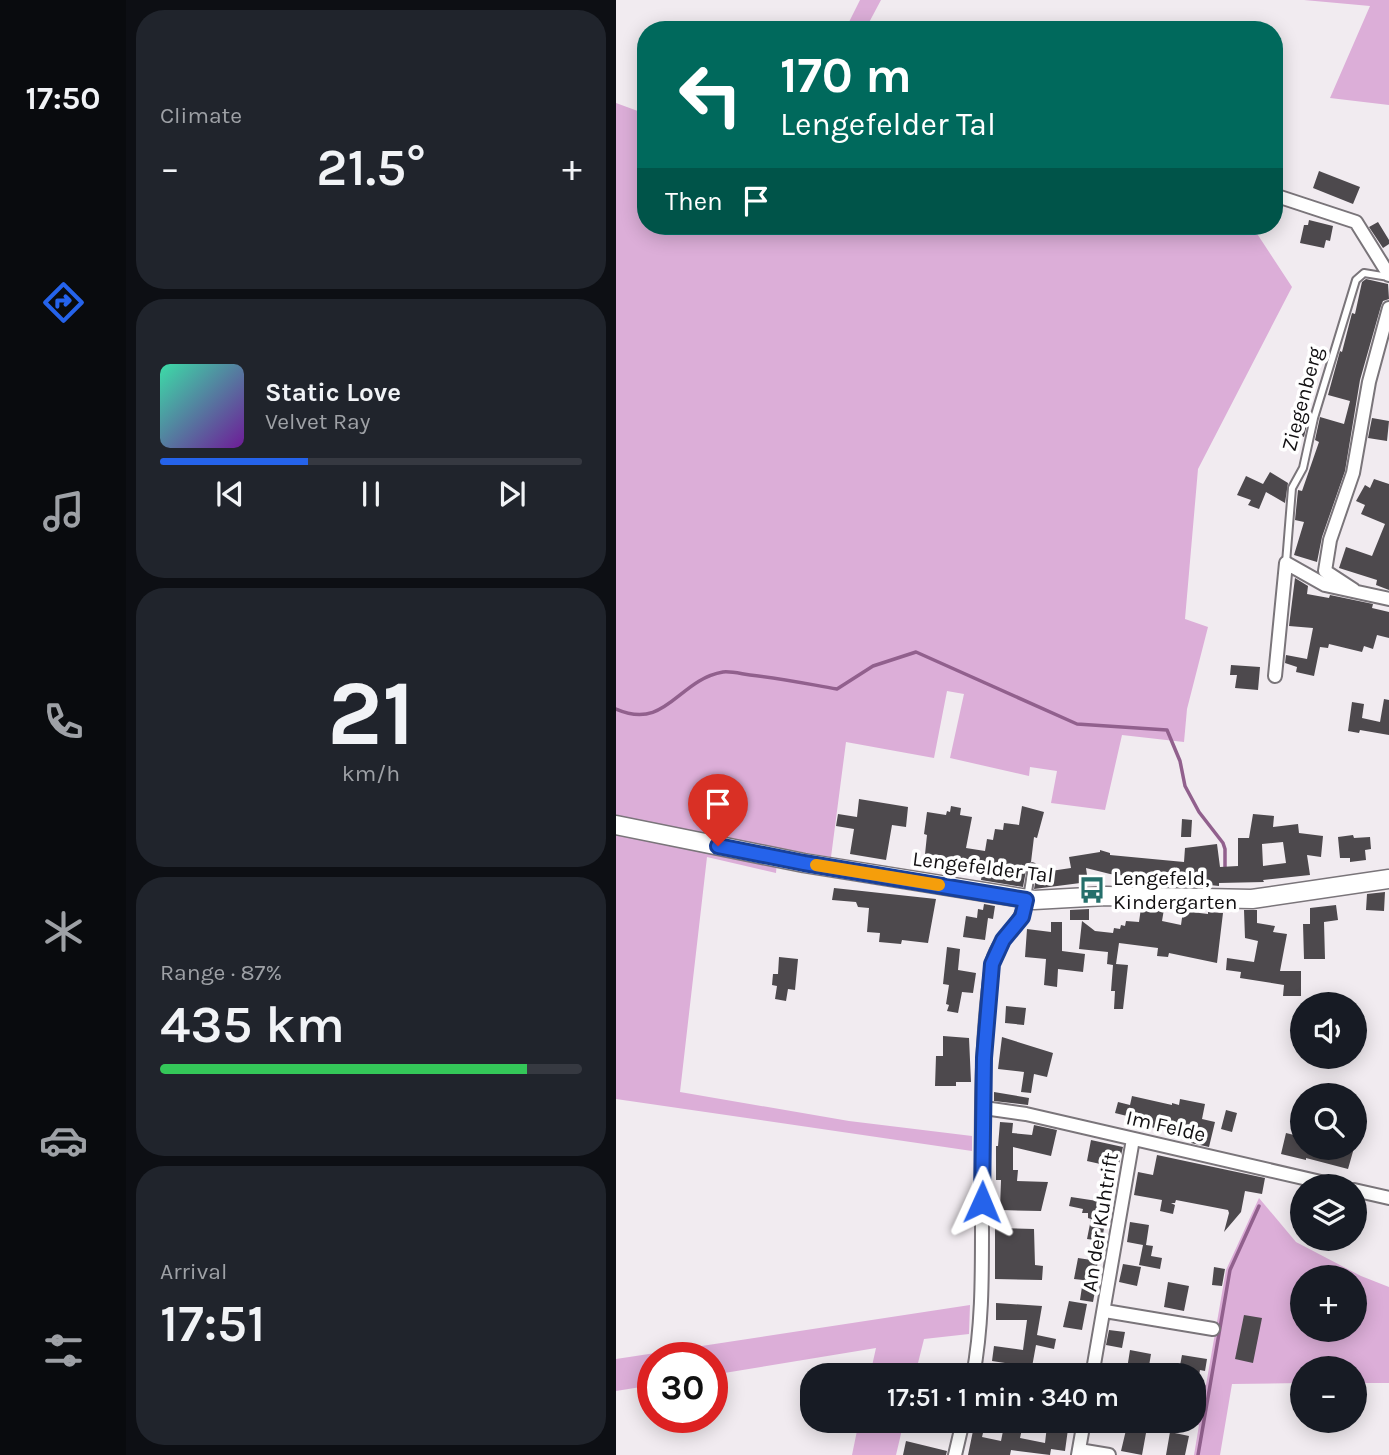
<!DOCTYPE html>
<html lang="en">
<head>
<meta charset="utf-8">
<style>
	:root { --surface:#171b24; --page:#20242c; --text:#f1f3f6; --muted:#9ea1a6; --line:#363941; --accent:#2563eb }
	body { margin:0; font-family:Karla,sans-serif; background:var(--page); color:var(--text); height:100vh; display:flex; flex-direction:column; font-size:26px; white-space:nowrap }
	* { box-sizing:border-box; margin:0 }
	p { font-size:23px; color:var(--muted) }
	.icon { flex:none; width:38px; height:38px; fill:none; stroke:currentColor; stroke-width:2; stroke-linecap:round; stroke-linejoin:round }
	.map { position:relative; flex:1; overflow:hidden }
	.side { display:flex; flex-direction:column; gap:10px; padding:10px; background:#0d0f14; width:490px }
	.side>* { flex:none }
	.top-card { position:absolute; left:21px; top:21px; width:646px; height:214px; border-radius:28px; box-shadow:0 4px 18px #0003; background:#00695c; color:#fff; overflow:hidden }
	.tools { position:absolute; left:674px; top:992px; display:grid; gap:14px }
	.tools a { display:grid; place-items:center; width:77px; height:77px; border-radius:50%; background:var(--surface); box-shadow:0 4px 18px #0003; font-size:35px }
	.speed { position:absolute; left:21px; top:1342px; display:flex; gap:14px; font-size:35px; font-weight:700; text-align:center }
	.speed>* { display:grid; place-content:center; width:91px; height:91px; border-radius:50%; background:var(--surface); box-shadow:0 4px 18px #0003; line-height:1 }
	.speed .limit { border:10px solid #d22; background:#fff; color:#111 }
	.pin { position:absolute; display:grid; place-items:center; width:60px; height:60px; color:#fff; margin:-72px -30px; border-radius:50% 50% 50% 0; rotate:-45deg; box-shadow:0 0 7px #0007 }
	.pin .icon { rotate:45deg }
	.me { position:absolute; width:77px; margin:-38px; rotate:1deg; stroke-linejoin:round; filter:drop-shadow(0 0 5px #0008) }
	.turn { display:flex; align-items:center; gap:24px; height:147px; padding:0 28px; font-size:32px }
	.turn .icon { width:91px; height:91px; stroke-width:2.5 }
	.turn b { display:block; font-size:49px; line-height:60px }
	.then { display:flex; align-items:center; height:66px; padding:0 28px; background:#0003; gap:14px; font-size:26px }
	.big { font-size:52px; font-weight:600; line-height:1.1 }
	.side .card { flex:1; display:flex; flex-direction:column; justify-content:center; gap:10px; min-width:0; padding:0 24px; border-radius:28px; background:var(--page) }
	.side .dial { align-items:center; gap:0 }
	.dial b { font-size:91px; line-height:1 }
	.song { display:flex; align-items:center; gap:21px }
	.cover { width:84px; height:84px; border-radius:10px; background:linear-gradient(135deg,hsl(160 70% 55%),hsl(280 70% 35%)) }
	.played { height:7px; border-radius:4px; background:linear-gradient(90deg,var(--accent) 35%,var(--line) 35%) }
	.keys { display:flex; justify-content:space-around; direction:ltr }
	.heat { display:flex; justify-content:space-between; align-items:center; font-size:38px; direction:ltr }
	.charge { height:10px; border-radius:5px; background:linear-gradient(90deg,#34c759 87%,var(--line) 0) }
	.trip { position:absolute; left:184px; top:1363px; width:406px; height:70px; border-radius:28px; background:var(--surface); box-shadow:0 4px 18px #0003; font-weight:600; line-height:70px; text-align:center }
	main { display:flex; flex:1; min-height:0 }
	.tabs { display:flex; flex-direction:column; width:126px; justify-content:space-around; align-items:center; background:#090b0e; color:var(--muted) }
	.tabs .icon { width:49px; height:49px }
	.tabs .active { color:var(--accent) }
	.tabs b { font-size:32px; color:var(--text) }
	.map>svg:first-child { display:block }
</style>
</head>
<body>
<main>
<nav class="tabs">
<b>17:50</b>
<svg class="icon active" aria-label="directions" viewBox="0 0 24 24"><path d="M12 3l9 9-9 9-9-9zM9 14v-3h6M13 9l2 2-2 2"/></svg>
<svg class="icon" aria-label="music" viewBox="0 0 24 24"><path d="M9 18V5l10-2v13"/><circle cx="6" cy="18" r="3"/><circle cx="16" cy="16" r="3"/></svg>
<svg class="icon" aria-label="phone" viewBox="0 0 24 24"><path d="M5 4h4l2 5-3 2q2 4 5 5l2-3 5 2v4C11 20 4 13 5 4z"/></svg>
<svg class="icon" aria-label="climate" viewBox="0 0 24 24"><path d="M12 3v18M4 7l16 10M4 17L20 7"/></svg>
<svg class="icon" aria-label="car" viewBox="0 0 24 24"><path d="M5 17H2v-5l4-1 3-4h7l3 4 3 1v5h-3M9 17h6M6 11h13"/><circle cx="7" cy="17" r="2"/><circle cx="17" cy="17" r="2"/></svg>
<svg class="icon" aria-label="filters" viewBox="0 0 24 24"><path d="M4 7h16M4 17h16"/><circle cx="9" cy="7" r="2"/><circle cx="15" cy="17" r="2"/></svg>
</nav>
<section class="side">
<div class="card"><p>Climate</p>
<div class="heat"><a>−</a><b class="big">21.5°</b><a>+</a></div>
</div>
<div class="card">
<div class="song"><i class="cover"></i><div><b>Static Love</b><p>Velvet Ray</p></div></div>
<div class="played"></div>
<div class="keys"><svg class="icon" aria-label="previous" viewBox="0 0 24 24"><path d="M18 5L8 12l10 7zM5 5v14"/></svg><svg class="icon" aria-label="pause" viewBox="0 0 24 24"><path d="M8 5v14M16 5v14"/></svg><svg class="icon" aria-label="next" viewBox="0 0 24 24"><path d="M6 5l10 7-10 7zM19 5v14"/></svg></div>
</div>
<div class="card dial"><b>21</b><p>km/h</p></div>
<div class="card"><p>Range · 87%</p><b class="big">435 km</b><div class="charge"></div></div>
<div class="card"><p>Arrival</p><b class="big">17:51</b></div>
</section>
<div class="map">
<svg width="773" height="1455" viewBox="0 0 773 1455">
	<rect width="100%" height="100%" fill="#f1ebf0"/>
	<path fill="#dcaed8" fill-rule="evenodd" d="M244,0H265L249,30H229Z
		M688,0H773V105L714,98L754,6Z
		M0,103L30,114V226H636L676,287L582,469L569,619L592,627L571,709L568,742L506,735L489,810L435,803L441,771L414,767L413,776L334,758L348,694L331,691L318,758L230,742L215,857L162,848L160,873L91,857L64,1092L233,1121L356,1136V1151L0,1099Z
		M643,1198L680,1242L745,1276L773,1287V1383H739L738,1368H686V1383L616,1384L604,1455H578L583,1425L563,1421H578V1384L590,1385L610,1270ZM686,1278H738V1330H686Z
		M354,1305L353,1334L308,1339L299,1375H254L260,1348L96,1375V1358H37V1385L0,1391V1359Z
		M243,1421H288L280,1455H236Z"/>
	<g fill="none" stroke-linecap="round" stroke-linejoin="round">
		<path stroke="#91608d" stroke-width="3.5" d="M0,709C51,731 61,680 107,672C115,671 126,674 134,675C163,678 192,684 221,689L257,666L300,652L461,724L551,730L564,761L569,786L583,812L607,843L609,849V870
			M582,1455L614,1270L643,1206"/>
	</g>
	<path fill="#4d494d" fill-rule="evenodd" d="M703,171L744,187L737,204L697,188Z
		M693,220L717,226L714,241L710,240L708,248L684,243L688,225H692Z
		M762,222L773,240V244L767,248L753,227Z
		M750,279L772,284L773,299L767,301L765,306L744,380L729,471L706,537L701,562L678,555L688,522L679,520L682,490L686,491L703,442L699,440L704,417L728,424L734,401L712,395L724,351L726,352L736,313L739,314L746,282Z
		M688,414L693,416L688,437L678,433L682,421L686,422Z
		M756,418L773,421L771,441L752,438Z
		M654,472L672,483L669,503L650,492L643,509L632,505L635,500L621,495L630,476L647,484Z
		M758,479L773,484V590L760,585L761,580L723,568L730,547L756,556L769,524L745,514L749,505L740,501L749,485L754,488Z
		M679,578L692,586L691,594L713,598L714,595L757,604L756,608L773,612V638L761,635L757,649L748,646L746,652L713,644L712,648L704,647L698,676L680,672L681,667L669,663L670,655L691,659L697,628L673,626Z
		M615,665L644,667L642,690L619,688L621,675H614Z
		M768,699L773,700V735L744,730L743,733L732,731L736,702L748,704L746,718L764,722Z
		M243,799L292,807L290,827L276,825L270,860L234,854L238,829L220,826L222,814L241,817Z
		M335,806L345,808L344,815L356,817L350,848L369,851L371,839L377,840L379,829L387,830L388,823L403,825L406,806L428,812L421,838L418,837L415,862L411,865L407,887L365,880L366,873L308,864L311,835L308,834L311,812L330,815L331,811L334,812Z
		M637,814L658,816L657,827L682,824L683,833L707,836L705,857L691,855L694,875L647,880L648,882L603,883V886L494,874L470,868L472,882L418,889L421,873L455,868L453,857L484,852V850L494,853V855L568,862L569,848L601,844L604,867L622,866V838H633ZM667,842L670,863L647,866L646,844Z
		M566,819L576,820L575,837H565Z
		M737,835L738,838L754,837L755,849L749,850L750,860L734,862V858H724L722,837Z
		M218,888L320,899L312,943L286,940L285,944L263,942L264,933L251,932L253,908L242,907L240,902L216,900Z
		M769,892L768,911L750,910L751,894Z
		M368,904L379,906L377,919L372,918L369,940L347,937L350,916L361,918L362,909L367,910Z
		M720,905L722,920L708,922L709,959H688L687,924H694V908Z
		M525,908L548,909L546,921L565,925L567,911L592,914V912L607,913L601,963L553,953L552,957L541,956L542,948L503,943L500,964L512,965L507,1009H498L499,991H495L497,965L491,964L492,952L463,949L466,921L479,931L497,933L498,928L504,929L505,925L509,926L510,921L523,922Z
		M473,909V920H454V910Z
		M628,910H641V923L659,926L657,932L671,934L664,971H685V996H667L668,985L624,978L625,972L610,970L611,958L638,962L642,941L629,938Z
		M435,922H446V951L469,954L467,972L442,969L441,987L428,985L430,959L409,957L411,929L435,932Z
		M331,947L344,949L342,970L360,973L357,993L346,992L342,1013L331,1011L333,1005L330,1004L333,985L327,984Z
		M163,957L182,959L179,990L172,989L170,1001L159,999L161,986L156,985L157,974H162Z
		M390,1006L410,1008L408,1025L389,1023Z
		M327,1036L353,1038L355,1082H340V1086H319L320,1056H327Z
		M386,1037L437,1053L431,1077L418,1074L415,1093L405,1092L408,1072L382,1069Z
		M378,1092L413,1098L412,1105L378,1101Z
		M516,1096L556,1105V1103L563,1105L564,1099L589,1104L586,1119L599,1122L593,1147L575,1143L579,1129L541,1120L539,1128L510,1121L511,1116L499,1113L502,1102L514,1105Z
		M610,1110L621,1113L616,1132L605,1129Z
		M384,1122L397,1123L396,1133L416,1135L418,1125L441,1130L435,1156L397,1147V1170H402L401,1181L432,1182L425,1211L384,1210L385,1180H380V1146H382Z
		M670,1133L686,1137V1148H738L732,1169L690,1158V1160L665,1154Z
		M475,1140L507,1147L502,1168L471,1161Z
		M541,1155L649,1178L646,1194L629,1191L625,1212L608,1232L613,1213L612,1210L560,1200L559,1203H555L559,1205L557,1214L544,1211L546,1200L518,1195L522,1172L537,1175Z
		M455,1197L488,1202L484,1227L488,1228L486,1241L471,1239L475,1219L472,1218V1213H466L467,1209L453,1206Z
		M514,1222L533,1225L530,1245L537,1246L535,1256L546,1258L544,1269L523,1265L527,1245L511,1242Z
		M379,1228L418,1229L419,1265L427,1266L426,1280L379,1279Z
		M462,1258L482,1261L477,1291H479L477,1302L464,1300L467,1280L458,1279Z
		M507,1264L525,1267L521,1286L503,1282Z
		M598,1267L609,1269L606,1286L596,1285Z
		M552,1282L573,1286L568,1311L548,1307Z
		M453,1301L471,1304L466,1330L447,1327Z
		M380,1303L426,1306L421,1335L440,1339L438,1349L420,1345L416,1367L376,1361L378,1346L407,1350L411,1320H380Z
		M628,1315L646,1318L637,1363L619,1359Z
		M493,1330L509,1332L506,1348L490,1345Z
		M514,1350L535,1354L532,1372L511,1369Z
		M566,1355L591,1359L589,1371L584,1370L583,1376H562Z
		M389,1421L407,1424L404,1438L429,1443L431,1426L452,1429L449,1451L435,1449L434,1455L395,1450L394,1455H352L358,1426L368,1429L366,1437L385,1441Z
		M510,1430L530,1433L526,1455L505,1451Z
		M554,1432L573,1436L569,1455H550Z
		M290,1441L331,1451L330,1455H287Z"/>
	<g fill="none" stroke-linecap="round" stroke-linejoin="round">
		<defs>
			<path id="lane" d="M670,563L676,488L687,468L698,418L740,280L748,273L773,277
				M411,898L416,867"/>
			<path id="street" d="M661,196L740,222L773,275
				M738,590L709,571L714,540L737,473L753,382L773,308
				M659,676L670,563L709,585L773,599
				M368,1108L410,1114L722,1186
				M738,1190L773,1198
				M489,1311L597,1329
				M357,1376C366,1328 366,1280 366,1232C366,1143 363,1052 376,965C380,938 406,928 410,900
				M476,1376L517,1139
				M463,1450L493,1455
				M339,1455L347,1421
				M462,1455L468,1421"/>
			<path id="secondary" d="M0,825L188,863L418,900L490,896L636,899L773,879"/>
		</defs>
		<use href="#lane" stroke="#7a757a" stroke-width="10"/>
		<use href="#street" stroke="#7a757a" stroke-width="16"/>
		<use href="#secondary" stroke="#7a757a" stroke-width="21"/>
		<use href="#lane" stroke="#fff" stroke-width="6"/>
		<use href="#street" stroke="#fff" stroke-width="12"/>
		<use href="#secondary" stroke="#fff" stroke-width="18"/>
	</g>
	<g fill="none" stroke-linecap="round" stroke-linejoin="round">
		<defs>
			<path id="route" d="M102,846L188,863L410,900L406,917L387,940L376,964L368,1058L366,1202"/>
		</defs>
		<use href="#route" stroke="#184099" stroke-width="18"/>
		<use href="#route" stroke="#2563eb" stroke-width="12"/>
		<path stroke="#f59e0b" stroke-width="12" d="M200,865L323,885"/>
	</g>
	<defs>
		<symbol id="bus-bare" viewBox="-9 -9 18 18"><path d="M-5-6H5V4H4V6H2V4H-2V6H-4V4H-5ZM-3.5-4V0h7V-4ZM-3.5 1.2v1.5H-2V1.2ZM2 1.2v1.5H3.5V1.2Z" fill="#256f6b" stroke="#fff" stroke-width="2.5" paint-order="stroke"/></symbol>
	</defs>
	<g fill-rule="evenodd">
		<use href="#bus-bare" x="457" y="871" width="38" height="38"/>
	</g>
	<g text-anchor="middle" dominant-baseline="central" stroke-width="7" stroke-linejoin="round" paint-order="stroke">
		<g font-size="21" fill="#121012" stroke="#fff">
			<text transform="translate(686 399) rotate(-75)">Ziegenberg</text>
			<text transform="translate(367 867) rotate(7)">Lengefelder Tal</text>
			<text transform="translate(550 1126) rotate(13)">Im Felde</text>
			<text transform="translate(484 1222) rotate(-81)">An der Kuhtrift</text>
		</g>
		<g font-size="21" fill="#121012" stroke="#fff" text-anchor="start">
			<text x="497" y="878">Lengefeld,<tspan x="497" dy="24">Kindergarten</tspan></text>
		</g>
	</g>
</svg>
<div class="tools">
<a><svg class="icon" aria-label="sound" viewBox="0 0 24 24"><path d="M4 9h4l5-4v14l-5-4H4zM17 9q2 3 0 6"/></svg></a>
<a><svg class="icon" aria-label="search" viewBox="0 0 24 24"><circle cx="10" cy="10" r="6"/><path d="M15 15l6 6"/></svg></a>
<a><svg class="icon" aria-label="layers" viewBox="0 0 24 24"><path d="M12 4l9 5-9 5-9-5zM3 14l9 5 9-5"/></svg></a>
<a>+</a>
<a>−</a>
</div>
<div class="speed"><div class="limit">30</div></div>
<div class="pin" style="left:102px;top:846px;background:#d93025"><svg class="icon" aria-label="arrive" viewBox="0 0 24 24"><path d="M6 21V4h12l-3 4 3 4H6"/></svg></div>
<svg class="me" style="left:366px;top:1202px" viewBox="-20 -20 40 40"><path d="M0-17L14 15 0 8-14 15z" fill="#2563eb" stroke="#fff" stroke-width="4"/></svg>
<div class="trip">17:51 · 1 min · 340 m</div>
<div class="top-card">
<div class="turn"><svg class="icon" aria-label="left" viewBox="0 0 24 24"><path d="M17 20v-9H6M10 6l-5 5 5 5"/></svg><div><b>170 m</b>Lengefelder Tal</div></div>
<div class="then">Then<svg class="icon" aria-label="arrive" viewBox="0 0 24 24"><path d="M6 21V4h12l-3 4 3 4H6"/></svg></div>
</div>
</div>
</main>
</body>
</html>
